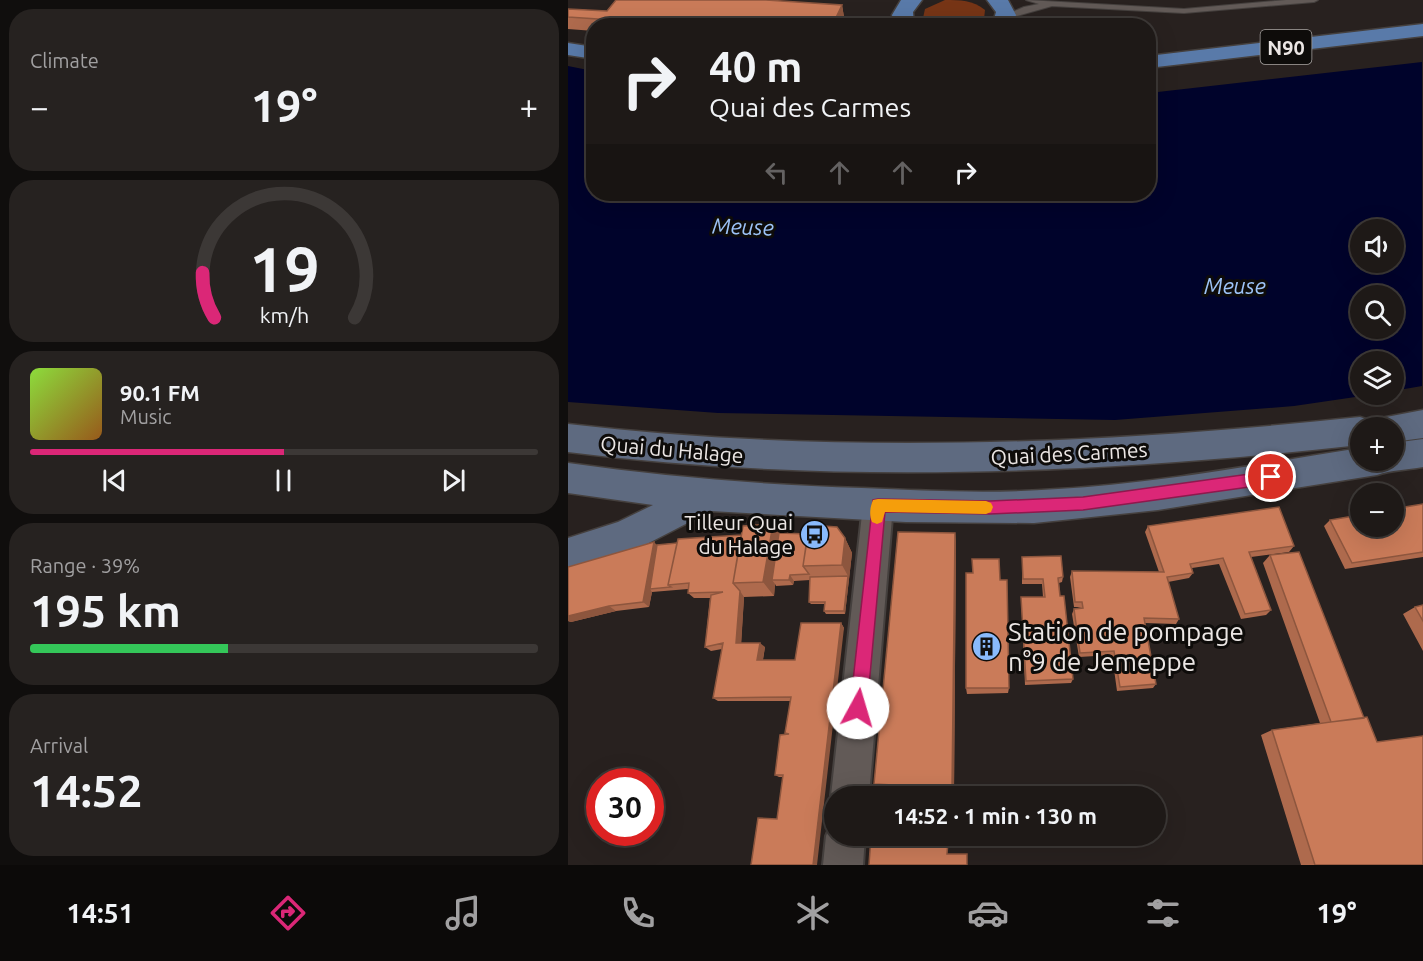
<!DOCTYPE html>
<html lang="en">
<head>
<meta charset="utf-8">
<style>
	:root { --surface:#1e1917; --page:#262220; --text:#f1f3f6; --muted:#a1a0a1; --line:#3c3836; --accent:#db2777 }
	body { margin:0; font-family:Ubuntu,sans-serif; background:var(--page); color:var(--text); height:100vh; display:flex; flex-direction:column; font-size:22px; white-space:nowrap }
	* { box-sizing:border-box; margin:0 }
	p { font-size:20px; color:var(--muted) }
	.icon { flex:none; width:33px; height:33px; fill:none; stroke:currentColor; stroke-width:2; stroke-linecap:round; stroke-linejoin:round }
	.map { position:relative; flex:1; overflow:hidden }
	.panel { display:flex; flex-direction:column; gap:9px; padding:9px; background:#100e0d; width:568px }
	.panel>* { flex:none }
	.banner { position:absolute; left:18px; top:18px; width:570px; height:183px; border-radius:24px; box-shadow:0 6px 24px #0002,0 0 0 2px var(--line); background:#1e1917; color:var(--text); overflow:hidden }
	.controls { position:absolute; left:782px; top:219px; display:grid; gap:12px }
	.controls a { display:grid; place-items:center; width:54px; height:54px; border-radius:50%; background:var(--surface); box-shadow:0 6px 24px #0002,0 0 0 2px var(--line); font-size:30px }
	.speed { position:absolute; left:18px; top:768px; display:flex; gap:12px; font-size:30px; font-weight:700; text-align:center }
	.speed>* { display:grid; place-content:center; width:78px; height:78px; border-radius:50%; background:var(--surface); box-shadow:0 6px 24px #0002,0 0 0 2px var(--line); line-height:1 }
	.speed .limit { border:9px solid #d22; background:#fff; color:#111 }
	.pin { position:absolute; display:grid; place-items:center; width:51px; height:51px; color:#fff; margin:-26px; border:3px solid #fff; border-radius:50%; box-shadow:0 2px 6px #0007 }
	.me { position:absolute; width:66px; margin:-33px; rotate:6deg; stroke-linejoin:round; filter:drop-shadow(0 0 4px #0008) }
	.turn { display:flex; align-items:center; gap:21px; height:126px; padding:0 24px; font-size:27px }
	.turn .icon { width:78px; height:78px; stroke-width:2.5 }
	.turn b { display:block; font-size:42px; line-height:51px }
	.lanes { display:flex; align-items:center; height:57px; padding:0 24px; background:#0003; justify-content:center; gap:30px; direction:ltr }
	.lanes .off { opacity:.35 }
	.big { font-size:45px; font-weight:700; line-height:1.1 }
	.panel .tile { flex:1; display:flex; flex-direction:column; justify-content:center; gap:9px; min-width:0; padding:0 21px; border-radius:24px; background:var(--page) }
	.panel .dial { align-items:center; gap:0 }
	.dial svg { height:156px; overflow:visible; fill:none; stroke:var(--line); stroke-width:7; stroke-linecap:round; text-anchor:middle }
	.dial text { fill:var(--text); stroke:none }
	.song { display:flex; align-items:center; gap:18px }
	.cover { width:72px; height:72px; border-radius:9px; background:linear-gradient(135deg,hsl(90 70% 55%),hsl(30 70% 35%)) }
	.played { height:6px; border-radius:3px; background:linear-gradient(90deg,var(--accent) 50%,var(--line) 50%) }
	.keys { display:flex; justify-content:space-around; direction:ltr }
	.heat { display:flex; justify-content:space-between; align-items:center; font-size:33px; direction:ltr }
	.charge { height:9px; border-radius:4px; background:linear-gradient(90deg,#34c759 39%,var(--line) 0) }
	.trip { position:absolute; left:256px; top:786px; width:342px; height:60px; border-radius:30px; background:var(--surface); box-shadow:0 6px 24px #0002,0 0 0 2px var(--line); font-weight:700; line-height:60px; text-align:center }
	.menu { display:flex; height:96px; justify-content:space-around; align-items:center; background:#0c0a09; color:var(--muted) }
	.menu .icon { width:42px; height:42px }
	.menu .selected { color:var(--accent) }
	.menu b { font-size:27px; color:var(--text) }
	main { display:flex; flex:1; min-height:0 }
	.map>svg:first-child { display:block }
</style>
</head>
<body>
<main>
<section class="panel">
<div class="tile"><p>Climate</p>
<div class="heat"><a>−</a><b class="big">19°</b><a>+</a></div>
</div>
<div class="tile dial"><svg viewBox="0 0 100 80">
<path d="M14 69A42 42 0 1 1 86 69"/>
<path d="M14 69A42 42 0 0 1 8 46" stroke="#db2777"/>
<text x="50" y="56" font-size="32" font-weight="700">19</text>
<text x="50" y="72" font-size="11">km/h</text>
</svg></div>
<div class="tile">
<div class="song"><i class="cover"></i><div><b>90.1 FM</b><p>Music</p></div></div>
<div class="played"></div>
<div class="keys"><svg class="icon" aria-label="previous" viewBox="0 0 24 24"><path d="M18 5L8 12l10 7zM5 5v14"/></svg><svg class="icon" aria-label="pause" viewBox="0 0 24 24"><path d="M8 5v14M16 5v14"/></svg><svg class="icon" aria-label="next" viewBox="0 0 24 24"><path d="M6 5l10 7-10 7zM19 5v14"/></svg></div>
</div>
<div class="tile"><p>Range · 39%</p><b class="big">195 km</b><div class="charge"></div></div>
<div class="tile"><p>Arrival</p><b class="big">14:52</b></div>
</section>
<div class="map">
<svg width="855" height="865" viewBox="0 0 855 865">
	<rect width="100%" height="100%" fill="#28211f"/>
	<path fill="#773516" d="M377,0C392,0 405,0 417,10L416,19L408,25H362L355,18L357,9Z"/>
	<path fill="#00032b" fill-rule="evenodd" d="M854,62V386L825,391V362H792V394L801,395L726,406L547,420L150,413L0,402V66L25,71L26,194H580L581,93ZM792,230H825V262H792ZM792,296H825V328H792Z"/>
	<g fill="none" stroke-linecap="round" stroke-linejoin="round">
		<defs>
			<path id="lane" d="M458,0L616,9L718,0H750L746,2L616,13L484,6L435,20V16L456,7L471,4Z"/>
			<path id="street" d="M310,491L321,495L325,505L301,796H267V806L263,796L295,505L299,495Z
				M267,821V836H297L295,865H255L258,836L264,822Z"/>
			<path id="secondary" d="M855,410V438L825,442V428H809L813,418Z
				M792,417L804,421L807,428H792V445C529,474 263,485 0,452V424C263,455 529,445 792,417Z
				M855,439V467C839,470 823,470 809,475L590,510L466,523L338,522L143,511L71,548L0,572V538L50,522L85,505L0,493V463C98,477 196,485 294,488C360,491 425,494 490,489C591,483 692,464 792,448V460H825V443Z"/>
			<path id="primary" d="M333,0H354L345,12L346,26H326L324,15Z
				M419,0H440L448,15L444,26H424L428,12Z
				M855,24V36L580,68V56Z
				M0,43L26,47V59L0,55Z"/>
		</defs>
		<use href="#lane" stroke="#45403e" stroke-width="2"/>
		<use href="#street" stroke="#45403e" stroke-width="4"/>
		<use href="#secondary" stroke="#45403e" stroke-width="3"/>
		<use href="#primary" stroke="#45403e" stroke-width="3"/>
		<use href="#lane" fill="#625a57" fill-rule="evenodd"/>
		<use href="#street" fill="#625a57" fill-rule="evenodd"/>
		<use href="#secondary" fill="#5e6a80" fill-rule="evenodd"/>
		<use href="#primary" fill="#597aa9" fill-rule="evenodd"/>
	</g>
	<path fill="#ae6a4d" d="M274,5L276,17L272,26H26V31L0,29V9L39,11Z
		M855,504V557L777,569L756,526L762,520Z
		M205,524L211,533L277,538L284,553L277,614H258L256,611L257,604H243L241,602L242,580L226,581L225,585L208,586L207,584L206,596L176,597L173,643L197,647L195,660H227L273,623L276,628L209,819L215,777H211L207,775L219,734L222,701H150L145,698L154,649L143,651L137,647L142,598H126L120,593V589L84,592L81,607L48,611L3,622L0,621V572L89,545L173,535Z
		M580,526L726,546L721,552L683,557L703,610L698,615L673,619L651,564L624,568L625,573L621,578L600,582L611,619L608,624L577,623L588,684L585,688L549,691L544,655L511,657L504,614L506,609L513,607H506L502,577L504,571L591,572L577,532Z
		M387,533L388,544L386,791L311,788L306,784Z
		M702,555L796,718L855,865H733L693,735L704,730L752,723L695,563Z
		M454,557L495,577L494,582L491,583L492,596L505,679L503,683L457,685L453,597H475L474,584H454Z
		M432,580L441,688L440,693L399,694L398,688Z
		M855,605V651L835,614L847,607Z"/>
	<path fill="#8d563e" d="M274,5L276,17L272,26H264Z
		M205,524L214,539L204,580L207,584L206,596L195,582Z
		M387,533L388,544L386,791L384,788Z
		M277,538L284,553L277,614L276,611L280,576L274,565Z
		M86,542L92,548L82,589L84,592L81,607L75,602Z
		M222,575L226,581L225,585L221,580Z
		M172,591L176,597L173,648L168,643Z
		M41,606L48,611L3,622L0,621V616Z
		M273,623L276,628L249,865H245Z
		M192,643L197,647L194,664L189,660Z"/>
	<path fill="#ca7b59" stroke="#8d563e" stroke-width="1.5" d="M48,0H198L274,5L264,26H135L0,17V9L39,11Z
		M855,504V552L784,563L762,520L792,515V526H825V509Z
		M711,507L726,546L681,552L703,610L677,614L655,558L622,564L625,573L599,577L611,619L576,618L588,684L552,687L546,651L512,653L506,609L515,608L514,602H507L504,571L596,572L580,526Z
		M205,524L195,582L165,583L175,526Z
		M241,525L269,527L277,538L274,565L235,566Z
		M330,532L387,533L384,788L306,784Z
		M211,533L240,534L235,566L241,574L222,575L221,580H204Z
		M173,535L165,583L172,591L168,643H192L189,660H227L233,623H273L245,865H183L190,818L209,819L215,775H207L212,735L221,734L217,733L223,697L145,698L155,643L137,647L143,595L155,592L120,593L121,583L100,585L110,539Z
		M86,542L75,602L41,606L0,616V567Z
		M109,543L100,585L103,587L82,589L89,545Z
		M731,552L796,718L763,722L702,555Z
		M493,556L495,577L490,578L492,596H496L505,679L458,681L453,597H477L475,579H455L454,557Z
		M404,559H431L432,580H439L441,688H398V573H405Z
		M280,576L276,611H256L257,602H241L242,577Z
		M855,605V621L847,607Z
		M799,717L809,742L855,736V865H747L704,730Z
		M303,836H319L318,840L380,842L379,854H399V865H301Z"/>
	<path fill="#db2777" stroke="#8e194d" stroke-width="1.5" d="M703,471L708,473L710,477L708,482L703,484L515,510L422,514L317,512L299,708L296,714L290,717L284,714L282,708L305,500L310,499L422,501L515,497Z"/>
	<path fill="#f59e0b" d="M310,499L418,501L423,503L425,507L423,512L418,514L317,512L314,522L309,524L304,522C301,515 302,507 305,500Z"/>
	<defs>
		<symbol id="bus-disc" viewBox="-11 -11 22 22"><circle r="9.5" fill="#89bafc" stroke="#0e0c0a"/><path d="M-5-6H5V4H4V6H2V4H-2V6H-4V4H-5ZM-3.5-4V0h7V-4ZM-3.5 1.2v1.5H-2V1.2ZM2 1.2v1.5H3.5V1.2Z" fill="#111"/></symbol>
		<symbol id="building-disc" viewBox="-11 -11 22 22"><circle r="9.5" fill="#89bafc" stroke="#0e0c0a"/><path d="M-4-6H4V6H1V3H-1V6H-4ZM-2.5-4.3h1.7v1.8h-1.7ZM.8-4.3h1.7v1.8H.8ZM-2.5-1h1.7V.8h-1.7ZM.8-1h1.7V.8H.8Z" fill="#111"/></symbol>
	</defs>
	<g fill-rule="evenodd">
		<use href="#bus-disc" x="230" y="518" width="33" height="33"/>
		<use href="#building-disc" x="402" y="630" width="33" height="33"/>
	</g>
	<g text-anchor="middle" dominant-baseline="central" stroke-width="6" stroke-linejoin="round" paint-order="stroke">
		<rect fill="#0e0c0a" stroke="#a9a5a3" stroke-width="1.5" x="692.5" y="30" width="51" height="34" rx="4.5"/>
		<g font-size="20" font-weight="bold" fill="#ebe6e4">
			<text x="718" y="47">N90</text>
		</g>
		<g font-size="21" fill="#ebe6e4" stroke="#0e0c0a">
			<text transform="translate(104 449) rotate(5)">Quai du Halage</text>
			<text transform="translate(501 453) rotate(-3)">Quai des Carmes</text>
		</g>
		<g font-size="21" fill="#ebe6e4" stroke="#0e0c0a" text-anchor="end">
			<text x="225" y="522">Tilleur Quai<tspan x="225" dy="24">du Halage</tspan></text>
		</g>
		<g font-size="22" font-style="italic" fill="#9dc3f7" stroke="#0e0c0a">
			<text transform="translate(175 226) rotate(2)">Meuse</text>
			<text x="667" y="285">Meuse</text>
		</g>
		<g font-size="26" fill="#ebe6e4" stroke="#0e0c0a" text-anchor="start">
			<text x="440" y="631">Station de pompage<tspan x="440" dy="30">n°9 de Jemeppe</tspan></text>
		</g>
	</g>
</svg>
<div class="controls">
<a><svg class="icon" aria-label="sound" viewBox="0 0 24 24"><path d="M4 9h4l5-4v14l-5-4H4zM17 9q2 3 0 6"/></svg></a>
<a><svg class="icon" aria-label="search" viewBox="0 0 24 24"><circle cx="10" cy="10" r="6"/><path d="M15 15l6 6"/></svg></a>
<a><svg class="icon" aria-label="layers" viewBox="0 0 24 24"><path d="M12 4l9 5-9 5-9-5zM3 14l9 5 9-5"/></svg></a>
<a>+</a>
<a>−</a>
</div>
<div class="speed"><div class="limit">30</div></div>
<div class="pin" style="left:703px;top:477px;background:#d93025"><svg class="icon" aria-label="arrive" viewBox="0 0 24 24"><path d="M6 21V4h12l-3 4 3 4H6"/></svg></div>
<svg class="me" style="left:290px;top:708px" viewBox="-20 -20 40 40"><circle r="19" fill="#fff"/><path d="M0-13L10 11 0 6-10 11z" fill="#db2777"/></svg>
<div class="trip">14:52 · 1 min · 130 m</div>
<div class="banner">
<div class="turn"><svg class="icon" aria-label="right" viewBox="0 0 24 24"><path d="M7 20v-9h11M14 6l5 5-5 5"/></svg><div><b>40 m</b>Quai des Carmes</div></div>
<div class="lanes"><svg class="icon off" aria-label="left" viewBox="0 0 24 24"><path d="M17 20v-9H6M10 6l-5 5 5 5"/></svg><svg class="icon off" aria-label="ahead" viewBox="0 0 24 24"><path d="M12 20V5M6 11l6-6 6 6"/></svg><svg class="icon off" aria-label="ahead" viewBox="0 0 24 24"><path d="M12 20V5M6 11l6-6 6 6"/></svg><svg class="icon" aria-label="right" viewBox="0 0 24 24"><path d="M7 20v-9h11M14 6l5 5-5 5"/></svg></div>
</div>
</div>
</main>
<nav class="menu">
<b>14:51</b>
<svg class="icon selected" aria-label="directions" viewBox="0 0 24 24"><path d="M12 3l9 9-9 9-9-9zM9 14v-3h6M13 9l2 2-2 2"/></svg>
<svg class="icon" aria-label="music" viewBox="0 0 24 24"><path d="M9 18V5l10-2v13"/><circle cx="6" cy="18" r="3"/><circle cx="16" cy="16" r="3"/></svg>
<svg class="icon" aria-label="phone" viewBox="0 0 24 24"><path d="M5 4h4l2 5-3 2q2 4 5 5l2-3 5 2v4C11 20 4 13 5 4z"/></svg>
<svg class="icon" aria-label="climate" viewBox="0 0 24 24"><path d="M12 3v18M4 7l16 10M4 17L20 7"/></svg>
<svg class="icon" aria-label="car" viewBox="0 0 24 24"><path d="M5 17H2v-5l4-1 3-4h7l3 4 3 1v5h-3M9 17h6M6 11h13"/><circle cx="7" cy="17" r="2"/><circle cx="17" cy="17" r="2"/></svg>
<svg class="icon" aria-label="filters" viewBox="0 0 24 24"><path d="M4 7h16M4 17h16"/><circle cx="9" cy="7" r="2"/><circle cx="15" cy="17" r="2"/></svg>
<b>19°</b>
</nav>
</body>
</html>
